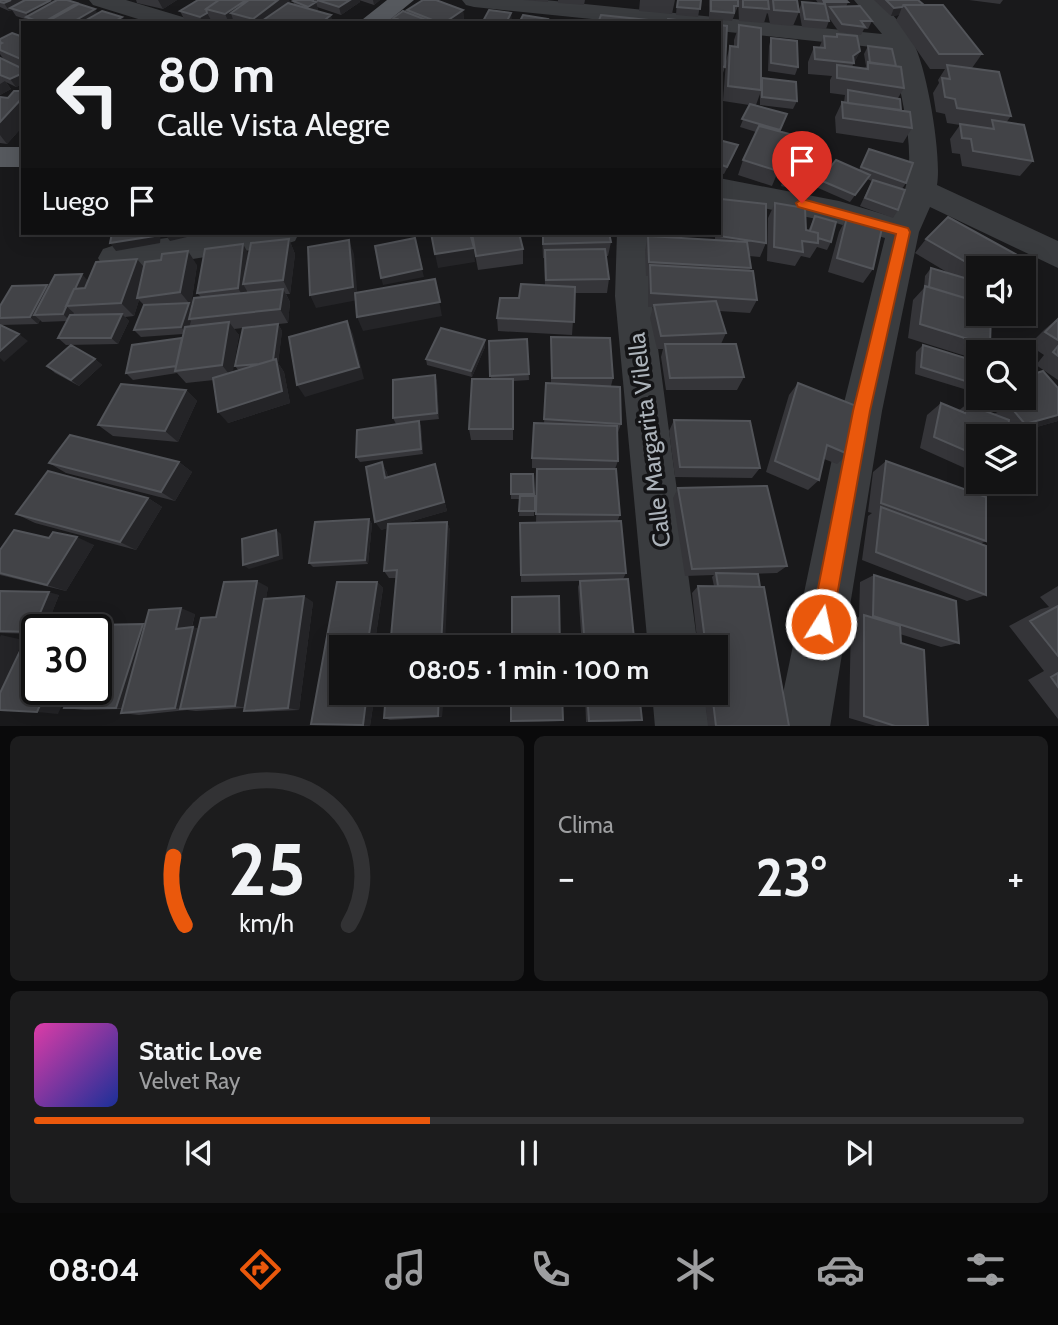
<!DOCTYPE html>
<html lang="es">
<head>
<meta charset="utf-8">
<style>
	:root { --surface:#131314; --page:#1c1c1d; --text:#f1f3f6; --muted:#9d9ea0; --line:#323234; --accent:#ea580c }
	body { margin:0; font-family:Cabin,sans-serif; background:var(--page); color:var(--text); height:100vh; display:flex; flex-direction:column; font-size:26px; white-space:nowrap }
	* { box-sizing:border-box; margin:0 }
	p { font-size:23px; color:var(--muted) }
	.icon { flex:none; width:38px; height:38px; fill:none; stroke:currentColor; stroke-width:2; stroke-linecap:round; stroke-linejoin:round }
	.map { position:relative; height:726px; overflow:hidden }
	.sheet { display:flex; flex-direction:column; gap:10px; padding:10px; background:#0a0a0b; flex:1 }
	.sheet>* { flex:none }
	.banner { position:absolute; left:21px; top:21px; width:700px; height:214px; border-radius:0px; box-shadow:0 4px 18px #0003,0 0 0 2px var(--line); background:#131314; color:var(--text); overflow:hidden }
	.tools { position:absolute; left:966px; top:256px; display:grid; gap:14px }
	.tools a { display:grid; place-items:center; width:70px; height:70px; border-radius:0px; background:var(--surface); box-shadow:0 4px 18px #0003,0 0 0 2px var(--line); font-size:35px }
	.speed { position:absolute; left:21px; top:614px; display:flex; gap:14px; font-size:35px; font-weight:700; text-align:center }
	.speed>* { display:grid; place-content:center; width:91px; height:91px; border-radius:50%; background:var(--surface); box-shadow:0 4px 18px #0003,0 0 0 2px var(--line); line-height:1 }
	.speed .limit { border:4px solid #111; border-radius:10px; background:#fff; color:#111 }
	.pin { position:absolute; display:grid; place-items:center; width:60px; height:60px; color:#fff; margin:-72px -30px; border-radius:50% 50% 50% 0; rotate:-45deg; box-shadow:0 0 7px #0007 }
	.pin .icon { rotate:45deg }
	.me { position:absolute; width:77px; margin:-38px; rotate:10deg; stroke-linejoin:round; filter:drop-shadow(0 0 5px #0008) }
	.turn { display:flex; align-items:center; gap:24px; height:147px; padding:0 21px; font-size:32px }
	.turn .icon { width:91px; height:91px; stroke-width:2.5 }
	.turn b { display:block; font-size:49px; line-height:60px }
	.then { display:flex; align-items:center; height:66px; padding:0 21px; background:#0003; gap:14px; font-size:26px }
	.big { font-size:52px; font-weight:700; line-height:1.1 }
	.sheet .card { flex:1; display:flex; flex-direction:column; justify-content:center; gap:10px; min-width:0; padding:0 24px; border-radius:10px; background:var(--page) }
	.sheet .dial { align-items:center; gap:0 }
	.dial svg { height:182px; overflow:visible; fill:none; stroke:var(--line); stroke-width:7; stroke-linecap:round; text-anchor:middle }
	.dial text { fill:var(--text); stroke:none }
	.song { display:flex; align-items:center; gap:21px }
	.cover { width:84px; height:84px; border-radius:10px; background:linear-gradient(135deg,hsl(320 70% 55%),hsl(230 70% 35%)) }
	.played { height:7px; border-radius:4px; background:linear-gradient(90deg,var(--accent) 40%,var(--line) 40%) }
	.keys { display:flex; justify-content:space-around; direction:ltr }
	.heat { display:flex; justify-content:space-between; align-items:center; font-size:38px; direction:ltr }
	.sheet .tiles { flex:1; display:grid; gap:10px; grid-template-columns:1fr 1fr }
	.card:last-child { grid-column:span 2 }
	.trip { position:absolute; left:329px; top:635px; width:399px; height:70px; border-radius:0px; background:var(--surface); box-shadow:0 4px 18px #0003,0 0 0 2px var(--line); font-weight:700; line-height:70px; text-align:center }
	.dock { display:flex; height:112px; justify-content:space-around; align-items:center; background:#080808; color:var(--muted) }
	.dock .icon { width:49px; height:49px }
	.dock .current { color:var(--accent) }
	.dock b { font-size:32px; color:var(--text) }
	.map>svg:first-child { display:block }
</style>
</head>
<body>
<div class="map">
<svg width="1058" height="727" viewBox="0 0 1058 727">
	<rect width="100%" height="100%" fill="#19191b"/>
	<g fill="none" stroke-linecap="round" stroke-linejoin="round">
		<path fill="#3a3c3f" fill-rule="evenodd" d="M89,0H126L186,18L189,23H151L93,5Z
			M462,0H545L882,34L854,0H879C891,13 904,26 913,42C927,68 942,156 937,185L1058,241V268L930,207L919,232L882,411L830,727H776L842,411L885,238L836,223L719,199V178L839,201L893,217C899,204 906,191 908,176C913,140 901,98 895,62L891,49L719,31V23H631L474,7L466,5Z
			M203,233H299L295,241L283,245L115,271L103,267L98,258L103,249L115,245Z
			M617,233H649L651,296L698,648H648L615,296Z
			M652,693H704L709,727H655Z"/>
		<path fill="#56595e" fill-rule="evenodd" d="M387,0H414L386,23H358Z
			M0,147H23V167H0Z"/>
	</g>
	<path fill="#353539" d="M0,0L77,3L98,13L125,23H30L28,20L16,16L12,10L9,11L0,7Z
		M136,0H177L163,9L137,3Z
		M198,0H289L290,3L294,4L293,1H315V0H380L374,5L359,0L360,2L341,15L317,7L318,9L316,11L333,23H212L211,20L207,23H197L184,19L180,11Z
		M523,0H548V2Z
		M558,0H585L584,5L558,3Z
		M640,0H675L672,14L639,11Z
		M677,0H701L698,17L676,15Z
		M709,0H738V6L732,21L709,19Z
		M738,0H797L799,12L793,26L770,24L768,14L767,13L764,23L739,21Z
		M816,0H846L848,2L846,7L872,21L868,29H864L861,35L839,32L829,18V21L826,29L802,27L799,10L802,2L818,3Z
		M874,0H918L982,54L972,68L1011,116L1006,123L1033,161L1020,176L962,166L960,154L952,153L950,139L960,125L947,123L945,114L936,112L933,93L939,83L938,80L945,69H930L896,20L899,15L891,16Z
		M969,0H1003L1000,4Z
		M407,10H463L464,23H392L393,22V18L407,13Z
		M719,25L725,67L720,82H719Z
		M739,25L761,82L762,78L797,101L793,109L760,105V94L756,105L787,114L780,131L793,135L772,186L738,175L743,160L756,132L740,127L749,105L723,101L726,61L730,46L734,47V40Z
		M837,34L860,51L852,67L865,69L866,66L864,54L868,46L896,66L904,88L898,98L901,110L912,128L903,143L836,133L835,117L842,102H844L845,95L830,93V80L832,76L808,74V62L814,47L819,48L824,36L836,37Z
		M23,37V84L16,87L6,82L11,89L0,95V58L4,60L0,54V39Z
		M771,38L798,67L795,75L768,71L769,46Z
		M23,91V126L7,144L0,143V97L8,98Z
		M719,140L735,153L724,174L719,173Z
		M792,148L814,186L810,193L781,186L789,156Z
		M869,149L906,183L902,189L898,210L893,218L860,206L872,181L867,179L850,202L816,187L820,180L859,170Z
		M721,199L766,243L760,257L749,256L751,268L749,271L757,300L750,313L719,311L726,333L721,344L744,377L737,390H666L661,357L663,349H657L650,318L653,307H648V276H646L645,250L648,236L715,240V233H719V203Z
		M775,203L806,230L808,231L815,216L831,242L827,250L817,247L810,258L801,256L795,266L767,261L768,218Z
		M847,217L873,269L863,283L828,272L839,232Z
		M471,233H519L523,249V264L478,270Z
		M542,233H609L611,242L608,256H606L609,279L607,293H575L572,335L498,331L497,318L519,298L545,286L544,258H543Z
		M289,239L295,254L290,294H286L290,302L288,323L234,329L239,335L232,373L239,371L235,366L278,324L282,331L278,363L284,372L290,403L228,423L214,380L186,383L177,373L133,380L126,373L182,338L183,334L141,337L134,330L144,305L139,300L134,316L125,317L129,321L118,344L66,345L58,338L67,321L42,322L40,320L38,324L1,325L0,324V306L49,287L88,281L137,259L144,268L197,265L191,305L192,306L201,297L197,293L249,254Z
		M926,239L978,268V313L990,346L983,352H978V356L975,359L908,338L913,300L924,288L925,276L931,268L950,274L915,253Z
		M1058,318V380L1036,365L1044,355L1029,345L1044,330Z
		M551,337L613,378L611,386L621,424L617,435L618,461L615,469L620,515L617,522L626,573L623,579L635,648H582L578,587L580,581L521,582L520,523H536L537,469H559L532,468V458L544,424L546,383H551Z
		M527,339L529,380L513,381V440H471L469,429L491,379L489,341Z
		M923,345L978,362V392L977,393L915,374L916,352Z
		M485,347L472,377L427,365L426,359Z
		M95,359L102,365L79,386L55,373L47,366Z
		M1035,374L1058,388V421L1008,435H1007L978,436V474L920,448L927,415L941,403L958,411L967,404L994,414L999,411L993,402L999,397H1024Z
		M435,375L437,382L439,419L419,421L421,427L423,454L360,462L356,457L396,424L393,418Z
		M798,383L848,454L837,464L824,459L819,480L808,490L766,472L789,395Z
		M186,390L197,401L178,442L113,436L98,425Z
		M674,420L760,468L752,478L675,477L669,431Z
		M886,461L986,541L980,544L986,595L967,601L862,560L868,516L872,513L868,512L873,472Z
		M179,462L192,472L175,501L66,473L49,463Z
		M382,462L387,473L388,477L435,464L447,511L405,523L447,522L450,530L396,578H389L384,571L387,528L381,530Z
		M511,474H533L534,496H535L534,516H519L520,499H511Z
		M678,488L787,566L777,573L744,574L789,726H708L704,693H716V648H698L692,593L698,586H714L712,577L714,575L685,576L673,498Z
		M148,498L162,507L136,550L35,523L16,514Z
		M369,519L372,524L368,564L313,567L309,563Z
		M49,538L94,545L66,591L0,575V550Z
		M874,575L959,643L941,647L900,634L901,643L928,726H876L849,718L851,620L859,617L860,582Z
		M337,582H377L383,588L374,648H341V693H375L370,726L311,724Z
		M1058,586V719L1028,680L1044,671L1009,626L1041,609L1049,607L1040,597Z
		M268,587L266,598L313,602L299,710L256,712L244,711V708L196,711L187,710L139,715L121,713L122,709L85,710L64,708L145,625L195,614L192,627L199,629L216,617Z
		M0,591L59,595L45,630H37V634L0,633Z
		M386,693H443L442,717L390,720L384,718Z
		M585,693H639L642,720L637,721L586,722Z
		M563,720L561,721L512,722L511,721Z"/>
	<path fill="#242427" d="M11,0H33L10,8L12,10L9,11L4,3Z
		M51,0H56L29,18L26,13Z
		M158,0H177L163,9Z
		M246,0H266L231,13L234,23H229L225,14Z
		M278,0H289L292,8L272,23H254L253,19Z
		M350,0H359L360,2L341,15L339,7Z
		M373,0H380L374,5Z
		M316,2L318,9L310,14L308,7Z
		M77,3L82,11L61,23H42Z
		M902,7L899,15L891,16L894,8Z
		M95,9L100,17L90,23H71Z
		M463,10L464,23H444Z
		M207,13L211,20L207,23H203L200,17Z
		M511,13L512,20L510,23H506Z
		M331,15L333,23H321Z
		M122,17L125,23H112Z
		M860,51L854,63L853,56Z
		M23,73V84L16,87L10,79Z
		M5,81L11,89L0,95V84Z
		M23,97V121H19L23,126L7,144L0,135V122Z
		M155,233H161L160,243L116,251L110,243Z
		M164,233H204L170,241Z
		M289,239L295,254L290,294L283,280Z
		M349,240L354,254L358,300L316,308L310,295Z
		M243,244L251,258L243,284L247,291L246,301L238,288Z
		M474,248L475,262L438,268L435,254Z
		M188,251L197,265L191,305L195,310L189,319L191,321L187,334L181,327L189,303L180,292Z
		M137,259L149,273L137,298L139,300L134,316L121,303Z
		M422,269L424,277L383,285L381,278Z
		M82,274L89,282L78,305L67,306Z
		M435,279L442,316L363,331L357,317Z
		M47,285L54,292L34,315L40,320L38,324L30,317Z
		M283,289L290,302L288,323L280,309Z
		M66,306L74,313L70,321L63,314Z
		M122,314L129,321L118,344L111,338Z
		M347,321L353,334L364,379L305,397L297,385Z
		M229,322L239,335L232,378L222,365Z
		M278,324L282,331L278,363L284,372L290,403L228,423L218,412L273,363Z
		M19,334L28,341L4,362L0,358V351Z
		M485,340V347L472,377L471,371Z
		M95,359L102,365L79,386L71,380Z
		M435,375L437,382L439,419L437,413Z
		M186,390L197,401L178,442L165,431Z
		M1058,415V421L1008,435L1025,424Z
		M419,421L421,427L423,454L421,449Z
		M179,462L192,472L175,501L161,492Z
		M382,462L387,473L390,487L385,478Z
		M435,464L447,511L381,530L375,522Z
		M148,498L162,507L136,550L120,542Z
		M369,519L372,524L368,564L365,560Z
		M447,522L450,530L445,648H441Z
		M276,530L281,534L283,559L249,569L243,565Z
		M77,537L94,545L66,591L47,585Z
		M257,581L268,587L248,708L235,706Z
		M377,582L383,588L374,648H367Z
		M49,592L59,595L45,630H37V633L32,632Z
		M304,596L313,602L299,710L288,708Z
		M181,608L195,614L190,633L176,629Z
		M143,624L159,629L134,709L116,708Z
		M193,627L207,632L184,709L175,708Z
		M1,635L23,640L0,696V637Z
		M47,690H69L58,714L37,712Z
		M367,693H375L370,726L363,725Z
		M439,693H443L442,717L438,716Z"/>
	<path fill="#424347" stroke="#525459" stroke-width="2" d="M0,0H11L4,3L0,2Z
		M25,0H51L26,13L10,8Z
		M57,0H67L77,3L42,23L26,17Z
		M198,0H219L206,9L207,13L200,17L180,11Z
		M219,0H246L225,14L206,9Z
		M249,0H278L253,19L231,13Z
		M295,0H311L316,2L308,7L293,1Z
		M317,0H350L339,7Z
		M423,0H436L463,10L444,23H440L407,10Z
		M678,0H701L700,9L677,7Z
		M711,0H738V6H734V13L711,11Z
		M743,0H768L769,9L743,7Z
		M773,0H797L799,12L774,10Z
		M823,0H846L848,2H824Z
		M886,0H918L924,5H904L902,7L894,8Z
		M802,2L825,4L829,21L805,19Z
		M288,3L331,15L321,23H259Z
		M79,4L95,9L71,23H45Z
		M904,5H943L982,54H939Z
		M860,6L872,21H861L865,27L842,24L830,7Z
		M489,10L511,13L506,23H482Z
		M102,11L122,17L112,23H81Z
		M403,11L434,23H392L397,19L393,18Z
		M523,15L548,19L546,23H519Z
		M601,15L657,21V23H598Z
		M668,19L693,22V23H667Z
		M719,25L727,26L725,67L719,66Z
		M739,25L761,28V90L728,86L730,46L738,47Z
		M12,33L23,37V60L0,50V44L2,43L0,42V39Z
		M837,34L857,36L860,51L853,56L854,63L815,59L814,47L825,48L824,36L837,37Z
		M771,38L797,41L798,67L771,63Z
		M868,46L892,49L896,66L870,63Z
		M0,58L23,69V73L10,79L0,75Z
		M868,62L901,67L904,88L837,78V65L868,69Z
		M947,65L999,72L1011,116L957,108L955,99L945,97L942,78L950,79Z
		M762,78L796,82L797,101L762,97Z
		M848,90L900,99L901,110L848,103Z
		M14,91H23V97L0,122V97L8,98Z
		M842,102L910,112L912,128L843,118Z
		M750,104L787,114L780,130L742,119Z
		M992,120L1024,125L1033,161L973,151L971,139L962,138L960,124L994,129Z
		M759,126L793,135L778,171L743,160Z
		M719,140L738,145L727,167L719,164Z
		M792,148L821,155L814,186L784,178Z
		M869,149L913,163L906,183L861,167Z
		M836,160L870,175L855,195L820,180Z
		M873,180L905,190L898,210L865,198Z
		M721,199L766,204V243L719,236Z
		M775,203L805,208L806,230L818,233V243L802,241L803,252L774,247Z
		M815,216L836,222L831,242L818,238V233L810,231Z
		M847,217L882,228L873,269L837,258Z
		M948,217L1028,261L1023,268H978V269L926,239Z
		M112,233H155L154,236L110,243Z
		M431,233H470L474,248L435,254Z
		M472,233H519L523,249L476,256Z
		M543,233H609L611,242L543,244Z
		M648,236L747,242L751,268L649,262Z
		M415,238L422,269L381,278L375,246Z
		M289,239L283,280L243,284L251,243Z
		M349,240L353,287L310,295L308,247Z
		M243,244L238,288L197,293L205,249Z
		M605,249L609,279L546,280L545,250Z
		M188,251L180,292L137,298L145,262L161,260L162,254Z
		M137,259L121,303L66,306L74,289L85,288L96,262Z
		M650,265L753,271L757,300L651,293Z
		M931,268L978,282V302L929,287Z
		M82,274L75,289H74L63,314L34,315L55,275Z
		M435,279L440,302L357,317L355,293Z
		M521,284L575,287L574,322L497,318L500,298H519Z
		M47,285L30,317L0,318V306L12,286Z
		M925,286L978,302V313H991L990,346L920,324Z
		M283,289L280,309L189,319L194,298Z
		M716,301L726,333L661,336L654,305Z
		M189,303L181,327L134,330L144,305Z
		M122,314L111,338H58L70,315Z
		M1058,319V340L1045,332Z
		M347,321L359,367L297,385L289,337Z
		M229,322L222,365L175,371L185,327Z
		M278,324L273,360L259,364L235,366L243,328Z
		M0,325L19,334L0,351Z
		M441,328L485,340L471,371L426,359Z
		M551,337L610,338L613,378H552Z
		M182,338L176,366L126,373L132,345Z
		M527,339L529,374L490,376L489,341Z
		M665,344H736L744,377L670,378Z
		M71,345L95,359L71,380L47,366Z
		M923,345L978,362V385L921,367Z
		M1058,346V356L1053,352Z
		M1024,356H1026L1035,374L1024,376Z
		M276,359L282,391L218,412L213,378Z
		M1043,371L1058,388V415L1025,424L1008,404L1018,402L1014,397H1024V377Z
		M435,375L437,413L393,418V380Z
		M472,379H513V429H469Z
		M546,383L620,387L621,424L544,419Z
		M798,383L859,407L848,454L827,445L819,480L775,461Z
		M121,384L186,390L165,431L98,425Z
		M941,403L965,413L967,404L1009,420L1007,436H978V456L934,437Z
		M674,420L750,421L760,468L680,467Z
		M419,421L421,449L356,457L357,430Z
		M534,423L617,426L618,461L532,458Z
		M70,435L179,462L161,492L49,463Z
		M886,461L986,497V541L881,503Z
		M382,462L385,478L435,464L444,502L375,522L366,467Z
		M537,469H616L620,515L536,514Z
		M48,471L148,498L120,542L16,514Z
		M511,474H533L534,494H511Z
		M767,486L787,566L692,569L678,488Z
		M520,496H535V511H519Z
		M881,507L986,546V595L876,552Z
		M369,519L365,560L309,563L315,522Z
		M621,521L626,573L521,575L520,523Z
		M447,522L441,648H390L397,570L384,571L388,524Z
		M14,530L49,538L53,532L77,537L47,585L0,573V550Z
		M276,530L278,555L243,565L242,539Z
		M716,573L758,574L760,587L718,586Z
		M874,575L956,601L959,643L873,616Z
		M628,579L635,648H585L580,581Z
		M257,581L235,706L180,709L201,618L216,617L224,582Z
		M337,582H377L367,648H341V693H367L363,725L311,724Z
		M698,586L764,587L789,726H716L712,693H716V648H706Z
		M0,591L49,592L32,632L0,631Z
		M304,596L288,708L244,711L264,599Z
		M559,596L560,648H512V597Z
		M1058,606V656L1030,621Z
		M181,608L176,629L193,627L175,708L121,713L149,610Z
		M864,615L900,626L901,643L924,650L928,726H895L864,716Z
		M143,624L116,708H64L71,690H96V630H93L94,625Z
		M28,634L37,635V690H47L37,712L0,710V693Z
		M1058,673V687L1051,677Z
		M386,693H439L438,716L384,718Z
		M511,693H562L563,720L511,721Z
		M587,693H639L642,720L589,721Z"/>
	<path fill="#ea580c" stroke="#983908" stroke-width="2" d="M802,199L908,228L910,232L870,411L832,624L829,631L821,634L814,631L811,624L853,411L896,234L798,207L796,203Z"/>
	<g text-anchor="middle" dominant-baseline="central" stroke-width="7" stroke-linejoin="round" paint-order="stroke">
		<g font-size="24" fill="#acb3ba" stroke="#141416">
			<text transform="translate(649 440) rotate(-97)">Calle Margarita Vilella</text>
		</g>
	</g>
</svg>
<div class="tools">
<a><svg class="icon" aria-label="sound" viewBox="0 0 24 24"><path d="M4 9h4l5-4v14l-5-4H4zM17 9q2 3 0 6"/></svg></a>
<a><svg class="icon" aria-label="search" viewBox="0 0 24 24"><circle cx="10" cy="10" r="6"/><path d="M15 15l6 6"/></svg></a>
<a><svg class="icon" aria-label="layers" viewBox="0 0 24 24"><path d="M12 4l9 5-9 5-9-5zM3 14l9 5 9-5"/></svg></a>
</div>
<div class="speed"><div class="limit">30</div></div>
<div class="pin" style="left:802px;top:203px;background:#d93025"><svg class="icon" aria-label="arrive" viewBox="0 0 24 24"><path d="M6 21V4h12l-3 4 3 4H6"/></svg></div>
<svg class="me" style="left:821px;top:624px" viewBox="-20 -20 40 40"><circle r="17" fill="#ea580c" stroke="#fff" stroke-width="3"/><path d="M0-11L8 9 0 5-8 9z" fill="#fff"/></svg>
<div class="trip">08:05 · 1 min · 100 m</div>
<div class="banner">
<div class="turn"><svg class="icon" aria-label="left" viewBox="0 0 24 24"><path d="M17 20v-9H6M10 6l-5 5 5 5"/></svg><div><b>80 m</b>Calle Vista Alegre</div></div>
<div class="then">Luego<svg class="icon" aria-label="arrive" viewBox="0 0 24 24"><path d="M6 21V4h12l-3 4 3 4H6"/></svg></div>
</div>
</div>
<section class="sheet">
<div class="tiles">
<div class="card dial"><svg viewBox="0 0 100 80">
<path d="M14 69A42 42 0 1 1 86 69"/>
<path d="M14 69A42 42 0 0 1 9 39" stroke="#ea580c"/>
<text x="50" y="56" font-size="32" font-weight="700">25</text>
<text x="50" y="72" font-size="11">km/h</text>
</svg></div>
<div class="card"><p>Clima</p>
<div class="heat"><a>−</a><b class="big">23°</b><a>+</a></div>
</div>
<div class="card">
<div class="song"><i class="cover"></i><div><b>Static Love</b><p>Velvet Ray</p></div></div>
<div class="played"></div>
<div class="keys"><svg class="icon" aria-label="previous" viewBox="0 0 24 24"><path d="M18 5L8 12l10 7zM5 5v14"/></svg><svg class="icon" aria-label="pause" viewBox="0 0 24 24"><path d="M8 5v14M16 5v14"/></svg><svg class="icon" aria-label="next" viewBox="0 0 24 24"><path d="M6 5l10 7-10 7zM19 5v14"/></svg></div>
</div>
</div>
</section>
<nav class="dock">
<b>08:04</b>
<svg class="icon current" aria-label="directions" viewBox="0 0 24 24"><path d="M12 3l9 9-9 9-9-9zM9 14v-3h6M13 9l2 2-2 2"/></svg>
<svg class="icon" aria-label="music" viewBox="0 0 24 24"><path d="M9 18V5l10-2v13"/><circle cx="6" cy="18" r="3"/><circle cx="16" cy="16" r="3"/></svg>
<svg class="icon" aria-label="phone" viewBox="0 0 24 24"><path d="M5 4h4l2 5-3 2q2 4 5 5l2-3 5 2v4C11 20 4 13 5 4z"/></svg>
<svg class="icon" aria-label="climate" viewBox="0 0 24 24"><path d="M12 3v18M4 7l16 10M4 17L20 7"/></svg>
<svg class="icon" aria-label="car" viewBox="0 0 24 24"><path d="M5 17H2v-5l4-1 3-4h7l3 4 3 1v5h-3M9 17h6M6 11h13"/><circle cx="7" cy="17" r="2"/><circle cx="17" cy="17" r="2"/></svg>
<svg class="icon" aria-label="filters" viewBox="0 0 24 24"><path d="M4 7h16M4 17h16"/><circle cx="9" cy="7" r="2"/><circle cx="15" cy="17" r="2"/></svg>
</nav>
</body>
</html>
